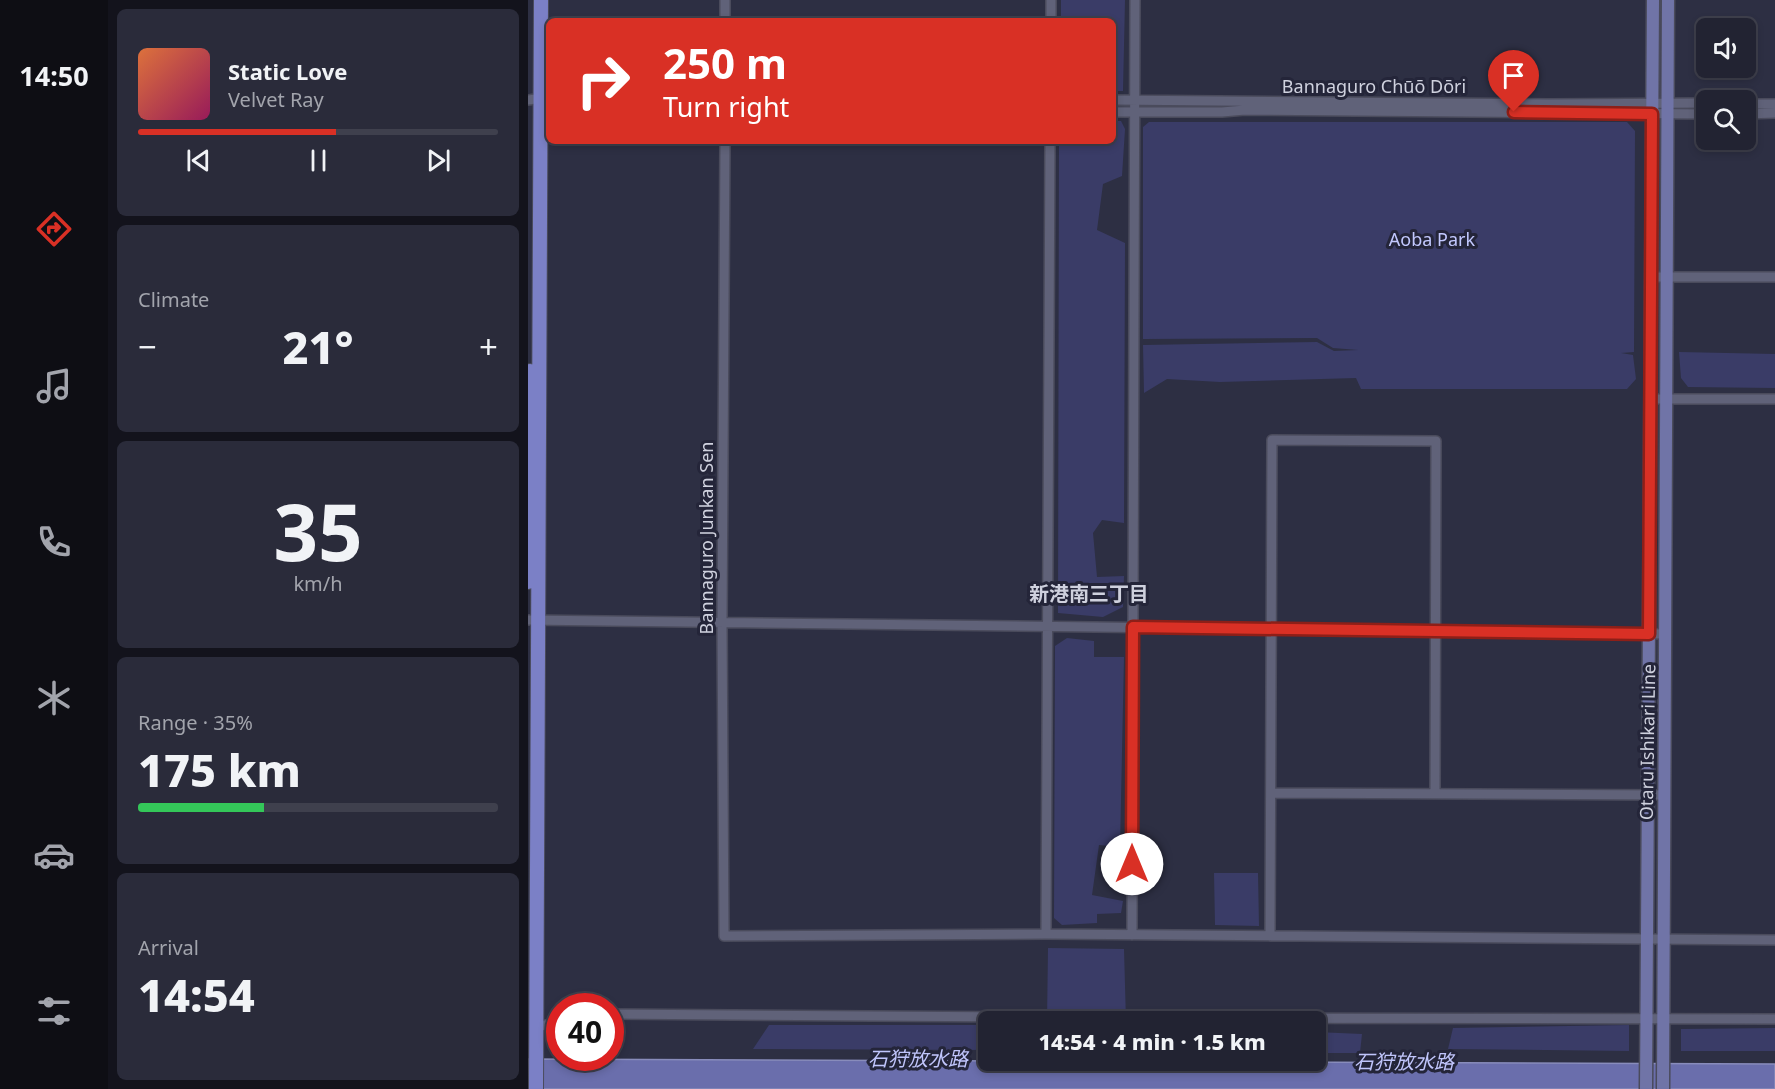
<!DOCTYPE html>
<html lang="en">
<head>
<meta charset="utf-8">
<style>
	:root { --surface:#222332; --page:#2a2b3a; --text:#f1f3f6; --muted:#a2a4ac; --line:#3f404d; --accent:#d93025 }
	body { margin:0; font-family:"Noto Sans","Noto Sans JP",sans-serif; background:var(--page); color:var(--text); height:100vh; display:flex; flex-direction:column; font-size:22px; white-space:nowrap }
	* { box-sizing:border-box; margin:0 }
	p { font-size:20px; color:var(--muted) }
	.icon { flex:none; width:33px; height:33px; fill:none; stroke:currentColor; stroke-width:2; stroke-linecap:round; stroke-linejoin:round }
	.map { position:relative; flex:1; overflow:hidden }
	.details { display:flex; flex-direction:column; gap:9px; padding:9px; background:#13131c; width:420px }
	.details>* { flex:none }
	.guide { position:absolute; left:18px; top:18px; width:570px; height:126px; border-radius:9px; box-shadow:0 3px 9px #0003,0 0 0 2px var(--line); background:#d93025; color:#fff; overflow:hidden }
	.tools { position:absolute; left:1168px; top:18px; display:grid; gap:12px }
	.tools a { display:grid; place-items:center; width:60px; height:60px; border-radius:9px; background:var(--surface); box-shadow:0 3px 9px #0003,0 0 0 2px var(--line); font-size:30px }
	.speed { position:absolute; left:18px; top:993px; display:flex; gap:12px; font-size:30px; font-weight:700; text-align:center }
	.speed>* { display:grid; place-content:center; width:78px; height:78px; border-radius:50%; background:var(--surface); box-shadow:0 3px 9px #0003,0 0 0 2px var(--line); line-height:1 }
	.speed .limit { border:9px solid #d22; background:#fff; color:#111 }
	.pin { position:absolute; display:grid; place-items:center; width:51px; height:51px; color:#fff; margin:-62px -26px; border-radius:50% 50% 50% 0; rotate:-45deg; box-shadow:0 0 6px #0007 }
	.pin .icon { rotate:45deg }
	.me { position:absolute; width:66px; margin:-33px; rotate:0deg; stroke-linejoin:round; filter:drop-shadow(0 0 4px #0008) }
	.turn { display:flex; align-items:center; gap:21px; height:126px; padding:0 18px; font-size:27px }
	.turn .icon { width:78px; height:78px; stroke-width:2.5 }
	.turn b { display:block; font-size:42px; line-height:51px }
	.big { font-size:45px; font-weight:800; line-height:1.1 }
	.details .widget { flex:1; display:flex; flex-direction:column; justify-content:center; gap:9px; min-width:0; padding:0 21px; border-radius:9px; background:var(--page) }
	.details .dial { align-items:center; gap:0 }
	.dial b { font-size:78px; line-height:1 }
	.song { display:flex; align-items:center; gap:18px }
	.cover { width:72px; height:72px; border-radius:9px; background:linear-gradient(135deg,hsl(20 70% 55%),hsl(330 70% 35%)) }
	.played { height:6px; border-radius:3px; background:linear-gradient(90deg,var(--accent) 55%,var(--line) 55%) }
	.keys { display:flex; justify-content:space-around; direction:ltr }
	.heat { display:flex; justify-content:space-between; align-items:center; font-size:33px; direction:ltr }
	.charge { height:9px; border-radius:4px; background:linear-gradient(90deg,#34c759 35%,var(--line) 0) }
	.trip { position:absolute; left:450px; top:1011px; width:348px; height:60px; border-radius:9px; background:var(--surface); box-shadow:0 3px 9px #0003,0 0 0 2px var(--line); font-weight:800; line-height:60px; text-align:center }
	main { display:flex; flex:1; min-height:0 }
	.tabs { display:flex; flex-direction:column; width:108px; justify-content:space-around; align-items:center; background:#0e0e14; color:var(--muted) }
	.tabs .icon { width:42px; height:42px }
	.tabs .on { color:var(--accent) }
	.tabs b { font-size:27px; color:var(--text) }
	.map>svg:first-child { display:block }
</style>
</head>
<body>
<main>
<nav class="tabs">
<b>14:50</b>
<svg class="icon on" aria-label="directions" viewBox="0 0 24 24"><path d="M12 3l9 9-9 9-9-9zM9 14v-3h6M13 9l2 2-2 2"/></svg>
<svg class="icon" aria-label="music" viewBox="0 0 24 24"><path d="M9 18V5l10-2v13"/><circle cx="6" cy="18" r="3"/><circle cx="16" cy="16" r="3"/></svg>
<svg class="icon" aria-label="phone" viewBox="0 0 24 24"><path d="M5 4h4l2 5-3 2q2 4 5 5l2-3 5 2v4C11 20 4 13 5 4z"/></svg>
<svg class="icon" aria-label="climate" viewBox="0 0 24 24"><path d="M12 3v18M4 7l16 10M4 17L20 7"/></svg>
<svg class="icon" aria-label="car" viewBox="0 0 24 24"><path d="M5 17H2v-5l4-1 3-4h7l3 4 3 1v5h-3M9 17h6M6 11h13"/><circle cx="7" cy="17" r="2"/><circle cx="17" cy="17" r="2"/></svg>
<svg class="icon" aria-label="filters" viewBox="0 0 24 24"><path d="M4 7h16M4 17h16"/><circle cx="9" cy="7" r="2"/><circle cx="15" cy="17" r="2"/></svg>
</nav>
<section class="details">
<div class="widget">
<div class="song"><i class="cover"></i><div><b>Static Love</b><p>Velvet Ray</p></div></div>
<div class="played"></div>
<div class="keys"><svg class="icon" aria-label="previous" viewBox="0 0 24 24"><path d="M18 5L8 12l10 7zM5 5v14"/></svg><svg class="icon" aria-label="pause" viewBox="0 0 24 24"><path d="M8 5v14M16 5v14"/></svg><svg class="icon" aria-label="next" viewBox="0 0 24 24"><path d="M6 5l10 7-10 7zM19 5v14"/></svg></div>
</div>
<div class="widget"><p>Climate</p>
<div class="heat"><a>−</a><b class="big">21°</b><a>+</a></div>
</div>
<div class="widget dial"><b>35</b><p>km/h</p></div>
<div class="widget"><p>Range · 35%</p><b class="big">175 km</b><div class="charge"></div></div>
<div class="widget"><p>Arrival</p><b class="big">14:54</b></div>
</section>
<div class="map">
<svg width="1247" height="1089" viewBox="0 0 1247 1089">
	<rect width="100%" height="100%" fill="#2d2f43"/>
	<path fill="#3a3c67" d="M533,0H597L595,91H585V21H533Z
		M585,121H593L597,129L594,176L575,184L569,230L597,243L596,523L574,520L565,533L569,577L596,576L595,607L575,617L530,613L531,141H585Z
		M621,122H1099L1107,131L1106,352L1093,353L1105,355L1108,379L1099,389H833L828,378L692,382L639,379L616,393L615,345L789,342L806,351L830,350L805,348L789,338L615,339V127Z
		M1151,352L1247,354V388L1160,387L1153,378Z
		M539,638L566,641V657H596L592,847L571,845L564,895L595,901L593,913L569,914V923L534,925L526,918L527,646Z
		M686,873H730L731,926L687,925Z
		M520,948L596,949L598,1021L519,1022Z
		M241,1025H460V1050L225,1049Z
		M1101,1025V1051L920,1049L925,1028Z
		M1247,1028V1051H1153V1029Z
		M788,1032L834,1034L832,1053H788Z"/>
	<path fill="#6a6eac" stroke="#888cbb" stroke-width="1.5" d="M0,1059L1247,1064V1089H0Z"/>
	<g fill="none" stroke-linecap="round" stroke-linejoin="round">
		<defs>
			<path id="minor" d="M197,21V0
				M523,21V0
				M0,100L21,97
				M585,100L1022,104L1179,103
				M1218,104H1247
				M585,112H694L717,110L1179,114
				M1218,114L1247,113
				M197,141L194,623L196,936L518,934L1247,940
				M1123,277H1247
				M1123,399H1247
				M0,620L1138,634
				M743,793L1136,795
				M518,934L522,141
				M604,935L607,0
				M742,936L744,440L908,441L907,794
				M82,1014L621,1018L1247,1019
				M8,1027L32,1022"/>
			<path id="major" d="M1118,1089L1125,0
				M1135,1089L1140,0"/>
			<path id="highway" d="M0,582L2,371
				M8,1089L13,0"/>
		</defs>
		<use href="#minor" stroke="#4a4b5c" stroke-width="12"/>
		<use href="#major" stroke="#4a4b5c" stroke-width="15"/>
		<use href="#highway" stroke="#4a4b5c" stroke-width="16"/>
		<use href="#minor" stroke="#606279" stroke-width="9"/>
		<use href="#major" stroke="#7074a7" stroke-width="12"/>
		<use href="#highway" stroke="#7b80c6" stroke-width="14"/>
	</g>
	<g fill="none" stroke-linecap="round" stroke-linejoin="round">
		<defs>
			<path id="route" d="M604,864L605,627L1121,634L1124,114L986,112"/>
		</defs>
		<use href="#route" stroke="#8d1f18" stroke-width="15"/>
		<use href="#route" stroke="#d93025" stroke-width="10"/>
	</g>
	<g text-anchor="middle" dominant-baseline="central" stroke-width="6" stroke-linejoin="round" paint-order="stroke">
		<g font-size="18" fill="#cfd1de" stroke="#242539">
			<text x="846" y="86">Bannaguro Chūō Dōri</text>
			<text transform="translate(178 538) rotate(-90)">Bannaguro Junkan Sen</text>
			<text transform="translate(1119 742) rotate(-89)">Otaru Ishikari Line</text>
		</g>
		<g font-size="18" fill="#c2c8fe" stroke="#242539">
			<text x="904" y="239">Aoba Park</text>
		</g>
		<g font-size="20" font-weight="bold" fill="#cfd1de" stroke="#242539">
			<text x="561" y="593">新港南三丁目</text>
		</g>
		<g font-size="20" font-style="italic" fill="#c0c5fb" stroke="#242539">
			<text x="390" y="1058">石狩放水路</text>
			<text x="876" y="1061">石狩放水路</text>
		</g>
	</g>
</svg>
<div class="tools">
<a><svg class="icon" aria-label="sound" viewBox="0 0 24 24"><path d="M4 9h4l5-4v14l-5-4H4zM17 9q2 3 0 6"/></svg></a>
<a><svg class="icon" aria-label="search" viewBox="0 0 24 24"><circle cx="10" cy="10" r="6"/><path d="M15 15l6 6"/></svg></a>
</div>
<div class="speed"><div class="limit">40</div></div>
<div class="pin" style="left:986px;top:112px;background:#d93025"><svg class="icon" aria-label="arrive" viewBox="0 0 24 24"><path d="M6 21V4h12l-3 4 3 4H6"/></svg></div>
<svg class="me" style="left:604px;top:864px" viewBox="-20 -20 40 40"><circle r="19" fill="#fff"/><path d="M0-13L10 11 0 6-10 11z" fill="#d93025"/></svg>
<div class="trip">14:54 · 4 min · 1.5 km</div>
<div class="guide">
<div class="turn"><svg class="icon" aria-label="right" viewBox="0 0 24 24"><path d="M7 20v-9h11M14 6l5 5-5 5"/></svg><div><b>250 m</b>Turn right</div></div>
</div>
</div>
</main>
</body>
</html>
